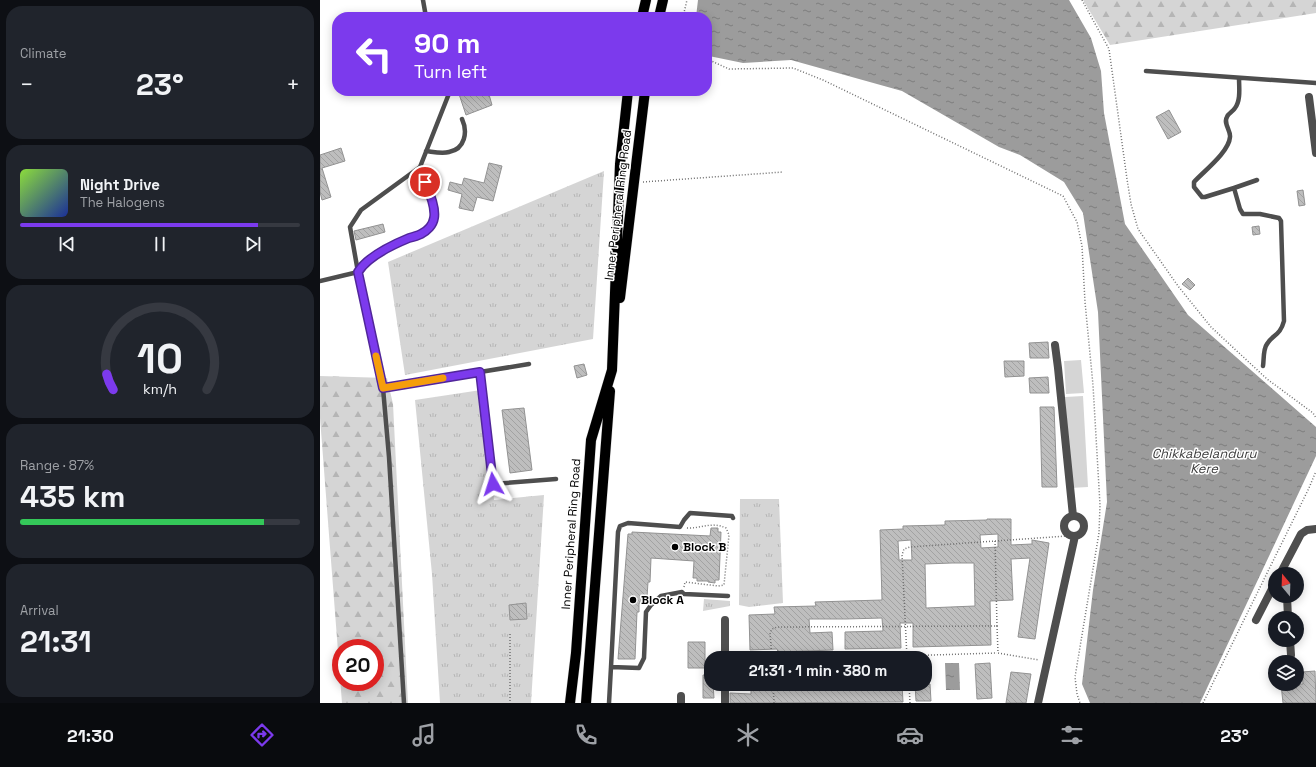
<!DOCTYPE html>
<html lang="en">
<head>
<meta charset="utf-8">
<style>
	:root { --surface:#171b24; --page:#20242c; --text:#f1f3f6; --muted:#9ea1a6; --line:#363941; --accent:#7c3aed }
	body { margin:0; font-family:"Space Grotesk",sans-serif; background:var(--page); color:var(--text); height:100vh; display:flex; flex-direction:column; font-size:15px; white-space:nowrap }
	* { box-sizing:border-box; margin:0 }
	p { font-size:13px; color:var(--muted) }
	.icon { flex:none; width:22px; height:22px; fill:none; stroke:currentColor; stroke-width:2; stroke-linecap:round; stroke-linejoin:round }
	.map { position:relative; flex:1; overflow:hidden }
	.side { display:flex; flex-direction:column; gap:6px; padding:6px; background:#0d0f14; width:320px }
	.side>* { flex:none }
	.guide { position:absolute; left:12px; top:12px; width:380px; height:84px; border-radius:16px; box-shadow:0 2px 10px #0003; background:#7c3aed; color:#fff; overflow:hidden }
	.needle { width:26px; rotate:341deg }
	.controls { position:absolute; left:948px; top:567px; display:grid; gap:8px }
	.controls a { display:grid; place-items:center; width:36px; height:36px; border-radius:50%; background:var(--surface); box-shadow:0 2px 10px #0003; font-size:20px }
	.speed { position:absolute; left:12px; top:639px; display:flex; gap:8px; font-size:20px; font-weight:700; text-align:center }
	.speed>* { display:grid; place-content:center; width:52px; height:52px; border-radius:50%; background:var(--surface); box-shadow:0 2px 10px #0003; line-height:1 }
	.speed .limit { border:6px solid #d22; background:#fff; color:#111 }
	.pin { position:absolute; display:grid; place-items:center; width:34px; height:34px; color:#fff; margin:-17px; border:2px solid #fff; border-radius:50%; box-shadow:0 1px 4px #0007 }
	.me { position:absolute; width:44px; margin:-22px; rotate:354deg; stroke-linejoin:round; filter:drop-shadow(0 0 3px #0008) }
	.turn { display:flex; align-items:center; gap:14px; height:84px; padding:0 16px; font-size:18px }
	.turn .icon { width:52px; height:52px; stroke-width:2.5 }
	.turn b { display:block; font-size:28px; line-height:34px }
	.big { font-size:30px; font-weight:600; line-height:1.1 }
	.side .widget { flex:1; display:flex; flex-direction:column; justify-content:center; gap:6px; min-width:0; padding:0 14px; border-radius:16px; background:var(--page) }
	.side .dial { align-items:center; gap:0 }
	.dial svg { height:104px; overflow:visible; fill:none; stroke:var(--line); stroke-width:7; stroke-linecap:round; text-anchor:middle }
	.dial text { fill:var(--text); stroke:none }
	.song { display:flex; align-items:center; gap:12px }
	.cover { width:48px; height:48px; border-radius:6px; background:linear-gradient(135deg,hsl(90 70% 55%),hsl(230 70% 35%)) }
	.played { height:4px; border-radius:2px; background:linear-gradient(90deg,var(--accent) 85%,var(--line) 85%) }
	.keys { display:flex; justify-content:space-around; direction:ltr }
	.heat { display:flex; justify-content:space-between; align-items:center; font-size:22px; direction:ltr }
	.charge { height:6px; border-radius:3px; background:linear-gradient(90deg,#34c759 87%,var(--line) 0) }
	.trip { position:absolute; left:384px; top:651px; width:228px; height:40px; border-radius:16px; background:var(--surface); box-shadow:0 2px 10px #0003; font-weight:600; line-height:40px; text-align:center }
	.dock { display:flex; height:64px; justify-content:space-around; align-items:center; background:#090b0e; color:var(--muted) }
	.dock .icon { width:28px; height:28px }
	.dock .current { color:var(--accent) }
	.dock b { font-size:18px; color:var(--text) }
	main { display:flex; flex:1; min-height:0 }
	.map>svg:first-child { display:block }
</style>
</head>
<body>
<main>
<section class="side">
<div class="widget"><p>Climate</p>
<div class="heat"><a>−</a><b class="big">23°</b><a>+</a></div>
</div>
<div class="widget">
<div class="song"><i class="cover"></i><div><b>Night Drive</b><p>The Halogens</p></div></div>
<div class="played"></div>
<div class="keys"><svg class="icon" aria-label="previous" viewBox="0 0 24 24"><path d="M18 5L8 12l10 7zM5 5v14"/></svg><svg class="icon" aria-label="pause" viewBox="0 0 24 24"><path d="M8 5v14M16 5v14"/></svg><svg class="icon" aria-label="next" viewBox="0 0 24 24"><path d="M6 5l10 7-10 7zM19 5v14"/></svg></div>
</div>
<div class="widget dial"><svg viewBox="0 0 100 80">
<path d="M14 69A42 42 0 1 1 86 69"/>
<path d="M14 69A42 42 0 0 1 9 57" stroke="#7c3aed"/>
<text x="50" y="56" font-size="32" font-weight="700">10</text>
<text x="50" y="72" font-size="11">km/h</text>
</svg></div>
<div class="widget"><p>Range · 87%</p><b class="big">435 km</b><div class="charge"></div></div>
<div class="widget"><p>Arrival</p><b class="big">21:31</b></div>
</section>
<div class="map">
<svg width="996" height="703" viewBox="0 0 996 703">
	<defs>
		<pattern id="grass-tufts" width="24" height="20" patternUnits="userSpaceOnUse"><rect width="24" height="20" fill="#d5d5d5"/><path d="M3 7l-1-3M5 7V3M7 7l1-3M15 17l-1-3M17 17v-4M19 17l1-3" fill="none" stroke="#b5b5b5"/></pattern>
		<pattern id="forest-firs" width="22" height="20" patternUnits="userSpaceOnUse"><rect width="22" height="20" fill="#d5d5d5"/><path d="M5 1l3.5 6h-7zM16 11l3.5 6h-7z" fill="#b5b5b5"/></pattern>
		<pattern id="water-ripples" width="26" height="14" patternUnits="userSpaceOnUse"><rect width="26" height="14" fill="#9c9c9c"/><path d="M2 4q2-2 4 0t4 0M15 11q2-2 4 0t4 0" fill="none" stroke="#7d7d7d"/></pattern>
		<pattern id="building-back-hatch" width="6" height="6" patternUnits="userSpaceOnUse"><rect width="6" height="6" fill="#bebebe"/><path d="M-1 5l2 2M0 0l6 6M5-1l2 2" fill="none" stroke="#a2a2a2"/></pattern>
	</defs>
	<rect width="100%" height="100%" fill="#fff"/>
	<path fill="url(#grass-tufts)" d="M284,171L273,339L85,375L68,262Z
		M161,390L174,500L224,495L211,703H120L112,574L95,400Z
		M420,499H459L463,603L429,607L419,605Z
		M384,599L410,601V606L383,611Z"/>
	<path fill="url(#forest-firs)" fill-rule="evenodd" d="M763,0H996V13L790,45Z
		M0,376L67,378L73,404L88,703H22L0,418ZM21,648H55V682H21Z"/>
	<path fill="#d5d5d5" d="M761,360L764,393L746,394L744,361Z
		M763,396L768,487L750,488L745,397Z"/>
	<path fill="url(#water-ripples)" d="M378,0H749L771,38L781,71L784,113L805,224L868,315L996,427V456L880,703H770L762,684L773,590L787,502L778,312L763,213L744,182L700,155L679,147L582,91L471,60L423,63L389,56L387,53V17H376Z
		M625,663H639L640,690H626Z"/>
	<path fill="url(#building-back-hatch)" stroke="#929292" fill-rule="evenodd" d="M148,91H168L172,105L146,115L139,94Z
		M849,110L861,132L848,139L836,117Z
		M21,148L25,161L2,168L11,197L2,200L0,192V155Z
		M169,163L182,166L173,201L157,197L153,211L139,208L142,194L128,190L130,182L142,185L144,178L164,183Z
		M983,190L985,205L979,206L977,191Z
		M63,224L65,232L36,240L34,231Z
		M939,226L940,234L933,235L932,227Z
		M868,278L875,285L870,290L862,284Z
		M728,342L729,358H710L709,343Z
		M684,361H704V376L685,377Z
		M264,364L267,375L257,378L254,366Z
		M728,377L729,393H710L709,378Z
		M720,407H734L737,487H722Z
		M204,408L212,470L190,473L182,410Z
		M667,519H691V545L712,544V540L729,543L715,639L698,637L710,558L691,559L693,600L670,601L671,645L593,647V623H580L581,648L525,649V632L563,631L562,618L526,619H489L490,633L512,632L513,650L458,652L457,649L430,650L429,615L455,614L454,607L496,606L495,602L562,600L560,530L583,529V526L625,525V521L667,520ZM678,534V547L661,548L660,535ZM591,540L592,560H579L578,541ZM632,563H654L655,606L606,608L605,564Z
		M391,528H398V532H401L399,580H395V583L388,582V581H377V578H373L374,561L331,558L330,582H328L327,597H323L322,603H319V612H317L315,659H298L308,534H312V532L390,536Z
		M206,603L207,619L190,620L189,605Z
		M368,642H385V668H368Z
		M670,663L672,698L657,699L655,664Z
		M995,671L996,703H963L961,684H983L982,672Z
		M691,672L711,674L706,703H686Z
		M383,675H391V684H393L394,698H383Z
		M431,684H473L474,689L582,684L583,702L410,703V693L431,694Z
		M595,684H610L611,701H596Z"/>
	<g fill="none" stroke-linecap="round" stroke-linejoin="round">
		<defs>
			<path id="primary" d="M322,17L326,0
				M339,17L343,0
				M300,298L325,91
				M250,703L256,653L271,440L292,370L300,164L308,91
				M266,703L290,391"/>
		</defs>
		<use href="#primary" stroke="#dbdbdb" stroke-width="11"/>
		<path stroke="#707070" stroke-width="1.5" stroke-dasharray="1 2" stroke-linecap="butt" d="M762,0L789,49L807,179L811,204L818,229L858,286L891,327L947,379L993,413L996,418
			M363,17L367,0
			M387,59L409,69L473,68L503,80L743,196L757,222L762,246L765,302L773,385L780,505L779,533L755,677L757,694L760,703
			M323,182L463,172
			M675,541L747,536
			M364,587L365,582L398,586L404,585L409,535L406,528C391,521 381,529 366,528
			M190,634V703
			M452,658L450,633L452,629L457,627L677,626L678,653L719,660
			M515,658L677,653
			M587,658L582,555L584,549L590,547L675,541L677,626
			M453,684L454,703
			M589,684L590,703
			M883,703L989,488L996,471"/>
		<path stroke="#4e4e4e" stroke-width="4.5" d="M103,0L106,17
			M826,71L996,83
			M919,78C919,87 921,100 915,108C913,112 908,113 907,117C903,123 911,131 910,137C909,152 884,171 874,182V187L882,197H885L914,188L920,209L923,214H940L959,218L961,221L964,321C960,336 953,334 947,344C943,349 944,360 943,366
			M106,151C114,152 122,154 129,152C145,149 148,132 142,119
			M914,188L937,180
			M0,281L38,272L30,227L41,210L100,167L130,91
			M160,372L209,364
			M63,388L160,372L173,484L236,479
			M408,596L364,594L362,592L341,596L331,605L326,612L324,658L319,668L291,667L298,532L300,526L308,523L360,527L364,520L370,513L412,516L413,518
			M84,703L69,457L63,388L38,272C49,256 72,245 89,238C93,237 97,236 101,234C107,231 113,225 114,218C116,205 105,180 100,167
			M289,703L291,667"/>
		<path stroke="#4e4e4e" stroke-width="8" d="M989,97L996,153
			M735,345L738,368L753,516
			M744 526a10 10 0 1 1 20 0a10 10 0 1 1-20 0Z
			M960,574L981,534L987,530L996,529
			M967,596L968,618
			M405,620V658
			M936,620L955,583
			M970,640L971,655
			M405,684V703
			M361,696V703
			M718,703L755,536"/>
		<use href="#primary" stroke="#000" stroke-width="10"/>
	</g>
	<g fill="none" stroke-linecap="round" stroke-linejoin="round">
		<defs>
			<path id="route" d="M105,182C109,191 116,208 114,218C113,225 107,231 101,234C97,236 93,237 89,238C72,245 48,256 38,272L63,388L160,372L173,484"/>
		</defs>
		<use href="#route" stroke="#51269a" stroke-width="10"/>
		<use href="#route" stroke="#7c3aed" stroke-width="7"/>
		<path stroke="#f59e0b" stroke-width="7" d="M56,356L63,388L123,378"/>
	</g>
	<g fill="#000" stroke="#fff" stroke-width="1.5">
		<circle cx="355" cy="547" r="4"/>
		<circle cx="313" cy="600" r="4"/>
	</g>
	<g text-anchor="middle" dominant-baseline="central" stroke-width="3" stroke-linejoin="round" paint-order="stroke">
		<g font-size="12" fill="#000" stroke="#fff">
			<text transform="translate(298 205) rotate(-83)">Inner Peripheral Ring Road</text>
			<text transform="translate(251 534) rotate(-86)">Inner Peripheral Ring Road</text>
		</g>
		<g font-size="12" font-weight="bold" fill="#000" stroke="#fff" text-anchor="start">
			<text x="363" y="547">Block B</text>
			<text x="321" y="600">Block A</text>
		</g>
		<g font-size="13" font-style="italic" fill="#3d3d3d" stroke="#fff">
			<text x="884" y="453">Chikkabelanduru<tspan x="884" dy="15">Kere</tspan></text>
		</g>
	</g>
</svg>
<div class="controls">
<a><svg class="needle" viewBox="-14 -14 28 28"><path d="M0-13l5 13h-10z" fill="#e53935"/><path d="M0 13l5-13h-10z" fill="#9ea1a6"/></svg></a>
<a><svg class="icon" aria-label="search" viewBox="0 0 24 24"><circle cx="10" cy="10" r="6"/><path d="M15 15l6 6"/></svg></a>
<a><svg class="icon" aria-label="layers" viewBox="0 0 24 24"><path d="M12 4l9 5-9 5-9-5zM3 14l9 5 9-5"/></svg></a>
</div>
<div class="speed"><div class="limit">20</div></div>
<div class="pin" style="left:105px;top:182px;background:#d93025"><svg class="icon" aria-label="arrive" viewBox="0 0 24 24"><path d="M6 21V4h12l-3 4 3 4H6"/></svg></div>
<svg class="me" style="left:173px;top:484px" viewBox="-20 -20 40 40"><path d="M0-17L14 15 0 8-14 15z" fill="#7c3aed" stroke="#fff" stroke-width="4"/></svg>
<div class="trip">21:31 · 1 min · 380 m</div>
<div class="guide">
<div class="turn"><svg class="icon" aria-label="left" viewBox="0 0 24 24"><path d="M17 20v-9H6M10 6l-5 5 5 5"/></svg><div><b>90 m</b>Turn left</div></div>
</div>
</div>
</main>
<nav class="dock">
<b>21:30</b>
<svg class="icon current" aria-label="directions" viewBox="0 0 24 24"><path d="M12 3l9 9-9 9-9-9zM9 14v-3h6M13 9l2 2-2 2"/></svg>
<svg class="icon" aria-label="music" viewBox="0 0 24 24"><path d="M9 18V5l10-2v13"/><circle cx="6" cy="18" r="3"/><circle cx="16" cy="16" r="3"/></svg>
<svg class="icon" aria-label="phone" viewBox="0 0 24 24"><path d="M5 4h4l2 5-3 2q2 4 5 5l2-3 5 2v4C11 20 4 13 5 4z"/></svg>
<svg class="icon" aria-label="climate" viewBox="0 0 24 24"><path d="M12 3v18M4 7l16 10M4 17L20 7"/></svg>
<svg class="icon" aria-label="car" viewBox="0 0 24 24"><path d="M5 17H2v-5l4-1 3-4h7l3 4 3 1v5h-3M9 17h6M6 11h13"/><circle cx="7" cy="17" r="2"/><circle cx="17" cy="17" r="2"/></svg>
<svg class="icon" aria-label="filters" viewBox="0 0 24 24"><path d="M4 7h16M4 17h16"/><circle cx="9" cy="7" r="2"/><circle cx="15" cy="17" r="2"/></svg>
<b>23°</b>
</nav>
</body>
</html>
